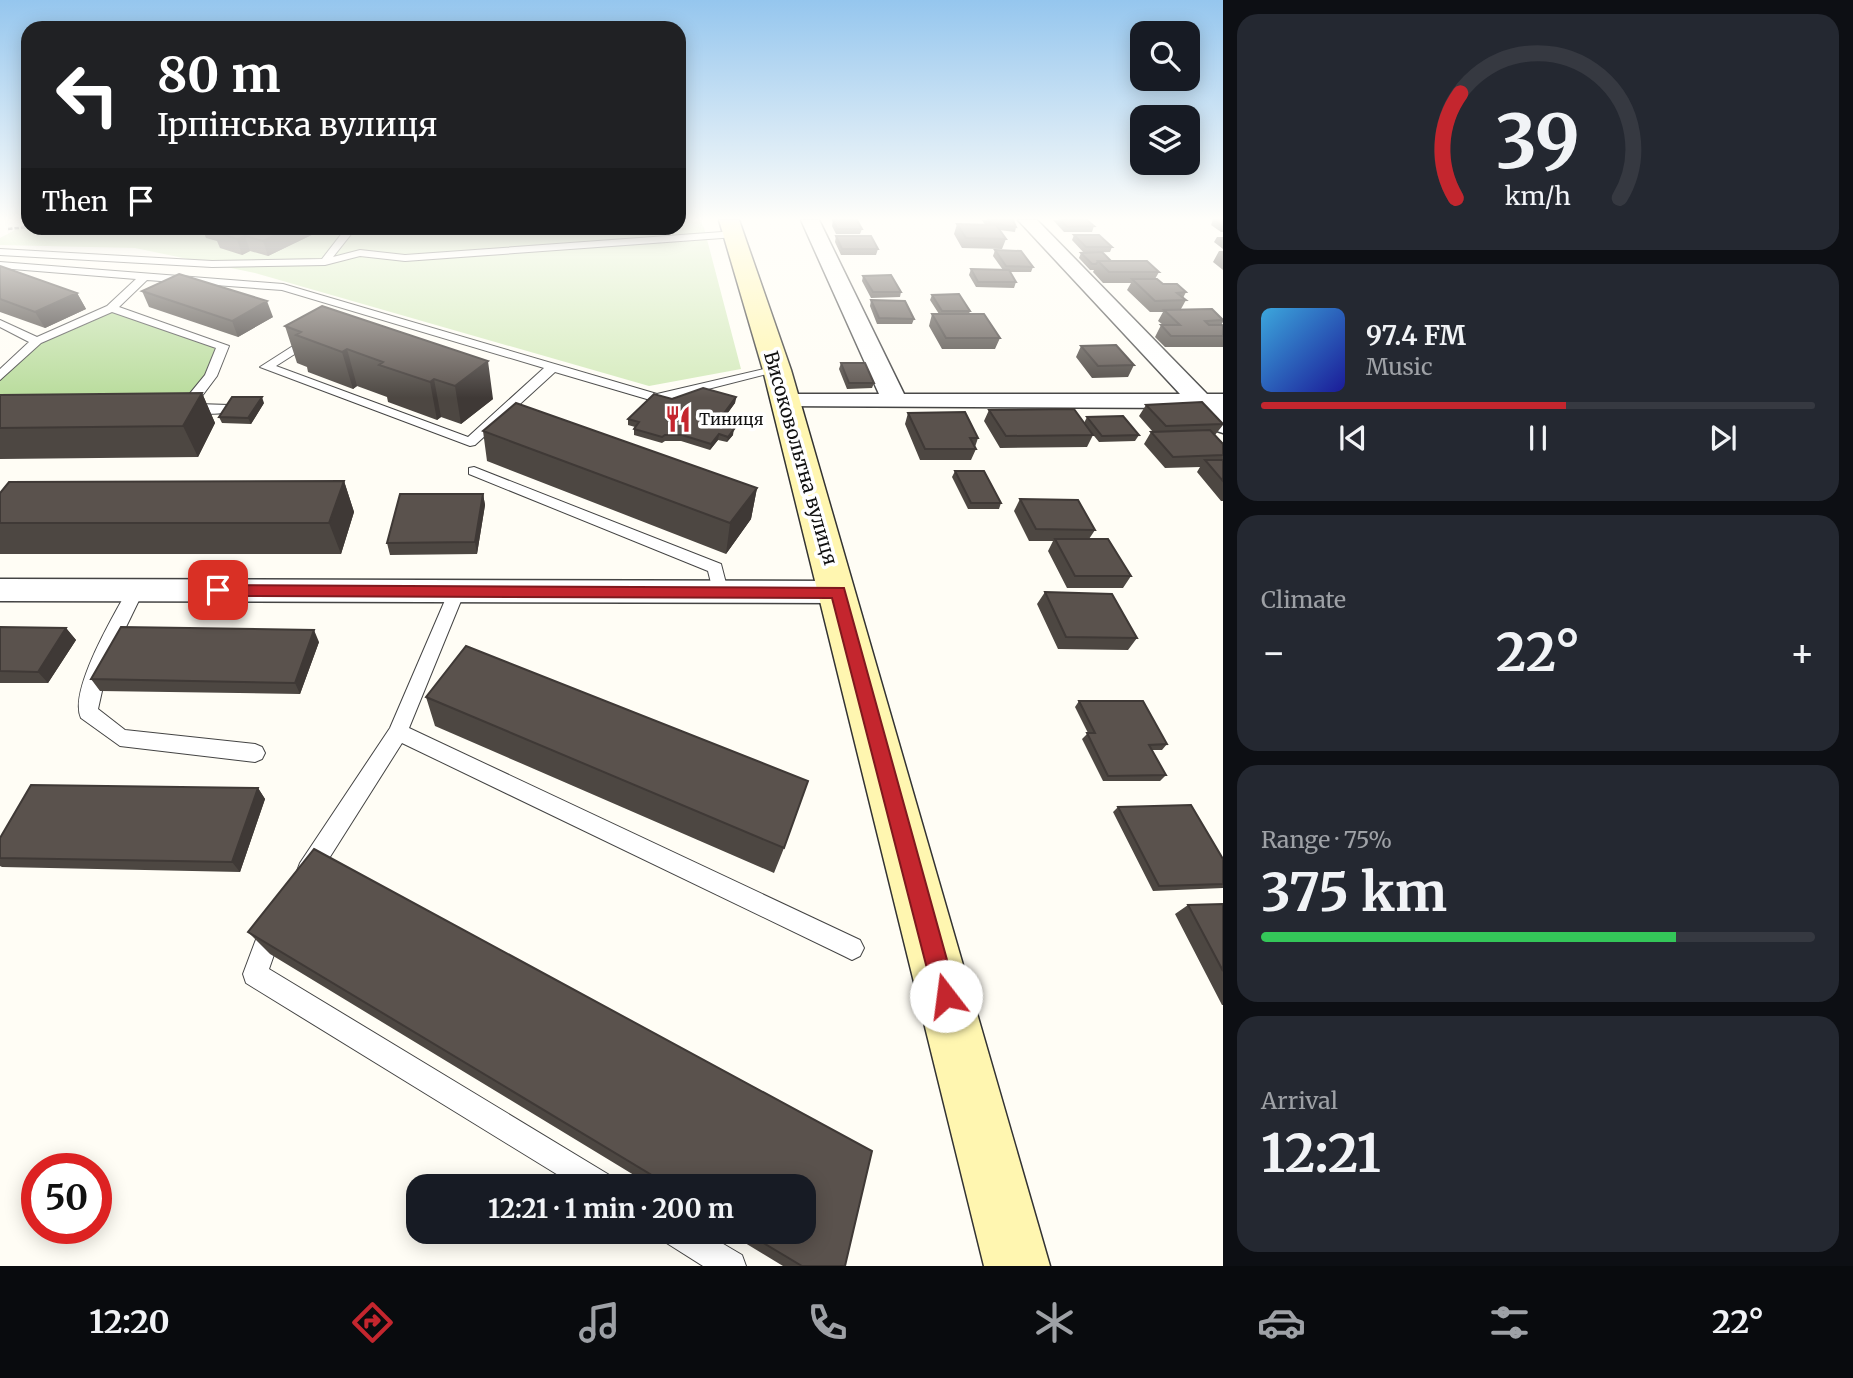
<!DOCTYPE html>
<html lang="en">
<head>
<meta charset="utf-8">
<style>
	:root { --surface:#171b24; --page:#242831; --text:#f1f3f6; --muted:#9ea1a6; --line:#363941; --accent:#c4262e }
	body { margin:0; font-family:Merriweather,serif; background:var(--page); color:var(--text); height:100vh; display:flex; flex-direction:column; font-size:26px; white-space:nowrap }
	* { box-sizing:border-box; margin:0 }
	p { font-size:23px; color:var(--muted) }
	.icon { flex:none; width:38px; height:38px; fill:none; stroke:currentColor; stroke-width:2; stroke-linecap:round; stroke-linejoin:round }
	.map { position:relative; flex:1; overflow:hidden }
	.side { display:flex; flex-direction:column; gap:14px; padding:14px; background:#0d0f14; width:630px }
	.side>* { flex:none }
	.hud { position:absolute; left:21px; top:21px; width:665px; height:214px; border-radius:21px; box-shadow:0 4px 18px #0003; background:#202124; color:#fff; overflow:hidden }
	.buttons { position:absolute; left:1130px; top:21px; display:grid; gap:14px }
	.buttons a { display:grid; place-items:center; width:70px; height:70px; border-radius:14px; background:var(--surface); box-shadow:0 4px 18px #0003; font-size:35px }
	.speed { position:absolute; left:21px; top:1153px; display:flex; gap:14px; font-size:35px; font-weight:700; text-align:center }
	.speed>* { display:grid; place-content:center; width:91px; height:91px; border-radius:50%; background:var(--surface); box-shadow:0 4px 18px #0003; line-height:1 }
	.speed .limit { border:10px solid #d22; background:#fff; color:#111 }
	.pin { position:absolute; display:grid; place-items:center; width:60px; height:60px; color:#fff; margin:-30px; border-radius:14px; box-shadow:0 4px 10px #0006 }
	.me { position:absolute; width:77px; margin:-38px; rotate:345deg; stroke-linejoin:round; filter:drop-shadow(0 0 5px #0008) }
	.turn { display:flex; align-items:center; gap:24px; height:147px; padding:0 21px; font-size:32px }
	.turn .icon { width:91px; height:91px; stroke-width:2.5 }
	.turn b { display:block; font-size:49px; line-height:60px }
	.then { display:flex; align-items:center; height:66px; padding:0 21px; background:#0003; gap:14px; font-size:26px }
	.big { font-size:52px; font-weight:700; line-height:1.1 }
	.side .tile { flex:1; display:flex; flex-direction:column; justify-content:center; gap:10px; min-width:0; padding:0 24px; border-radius:21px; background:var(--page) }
	.side .dial { align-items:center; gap:0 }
	.dial svg { height:182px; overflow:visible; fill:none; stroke:var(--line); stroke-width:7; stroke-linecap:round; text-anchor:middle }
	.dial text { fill:var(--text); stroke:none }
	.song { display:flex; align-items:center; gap:21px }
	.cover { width:84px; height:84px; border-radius:10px; background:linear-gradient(135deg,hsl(200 70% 55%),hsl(240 70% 35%)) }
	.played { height:7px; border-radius:4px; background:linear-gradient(90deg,var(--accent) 55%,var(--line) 55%) }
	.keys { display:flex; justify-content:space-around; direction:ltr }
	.heat { display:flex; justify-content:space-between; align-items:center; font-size:38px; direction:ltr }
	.charge { height:10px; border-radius:5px; background:linear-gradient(90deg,#34c759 75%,var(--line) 0) }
	.trip { position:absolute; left:406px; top:1174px; width:410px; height:70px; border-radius:21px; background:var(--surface); box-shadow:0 4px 18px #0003; font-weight:700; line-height:70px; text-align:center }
	.tab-bar { display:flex; height:112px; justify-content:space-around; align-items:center; background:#090b0e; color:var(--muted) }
	.tab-bar .icon { width:49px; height:49px }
	.tab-bar .on { color:var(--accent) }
	.tab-bar b { font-size:32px; color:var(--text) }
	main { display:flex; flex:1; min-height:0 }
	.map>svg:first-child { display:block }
</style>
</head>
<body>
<main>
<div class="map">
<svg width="1223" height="1266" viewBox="0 0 1223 1266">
	<rect width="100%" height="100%" fill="#fffdf5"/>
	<path fill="#d5ebbd" d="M679,220H700L704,228L741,369L649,386L255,273L135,248L0,245V238L28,223V228H679Z"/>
	<path fill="#b9dc9c" d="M111,308L223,346L186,408L0,404V376L37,341Z"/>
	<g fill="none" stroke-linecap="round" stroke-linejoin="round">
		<defs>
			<path id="service" d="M346,228H356L333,257L360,250L405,255L736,231L741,234L736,237L405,261L360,256L325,265L212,267L0,255V249L212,261L322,259Z
				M0,262L283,284L657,394L777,366L783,370L657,402L555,372L475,445L470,446L260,367L307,337H315V341L276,366L468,437L544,368L282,290L147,280L119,307L229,346L217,376L196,404L230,405L237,409C227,416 188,415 178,408L205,375L216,348L112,312L41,343L0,380V369L29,342L0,327V320L37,337L107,306L136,279L0,268Z
				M474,467L721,564L728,591L726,595H714L708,571L469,474V468Z
				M136,584L144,590L108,664L98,709L125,730L255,744L262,747L265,753L262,759L255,762L120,746L81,718C68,691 116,611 130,586Z
				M457,585L465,591L409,728L860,940L864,948L860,956L852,960L844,956L402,743L316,879L308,882L300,879L297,871L300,863L390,728L449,591Z
				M272,914L280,918L284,926L269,969L611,1176L615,1186H576L246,983L243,974L264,918Z
				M660,1232H703L742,1255L746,1266H703L665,1242Z"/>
			<path id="minor" d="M801,220H819L904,394H1180L1018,220H1037L1207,394H1223V433L1214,430L1193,408L776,406L773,401L776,396L785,394H879Z
				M0,579L838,581L849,584L854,592L849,600L838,603L0,601Z"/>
			<path id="secondary" d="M719,220H739L791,370L1050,1266H984L763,370Z"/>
		</defs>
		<use href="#service" stroke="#444" stroke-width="2"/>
		<use href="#minor" stroke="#444" stroke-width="3"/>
		<use href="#secondary" stroke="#333" stroke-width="3"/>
		<path stroke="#333" stroke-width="2.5" stroke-dasharray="4.5 2" stroke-linecap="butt" d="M403,228L427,233
			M439,228H450
			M8,229L28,227
			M43,231L79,228"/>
		<use href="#service" fill="#fff" fill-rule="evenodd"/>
		<use href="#minor" fill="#fff" fill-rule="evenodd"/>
		<use href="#secondary" fill="#fff6b0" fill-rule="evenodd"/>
	</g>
	<path fill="#4d4742" d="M833,220L862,229L860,234H836L832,226Z
		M982,220H1013L1016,227L1015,232L999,230L1006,239L1002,249L962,248L954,234L957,224L985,225Z
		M1053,220H1087L1094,226L1092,232H1064Z
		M1213,220H1223V232H1221L1211,225Z
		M202,228H326L268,256L250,251L242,255L220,248L217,241L206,238Z
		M1074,235L1112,247L1110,252L1084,253L1111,261L1159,272L1155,279L1163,284L1186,292L1183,298L1186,300L1181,309L1223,319V322L1221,325L1223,326V347H1165L1155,337L1161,325H1163L1158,321L1163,312H1150L1127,290L1131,283H1103L1093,272L1094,270H1090L1079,258L1081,253H1084L1072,240Z
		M836,236L878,249L876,255H841L835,242Z
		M1217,237H1223V249L1214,242Z
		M995,250L1033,267L1031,272H1010L1016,282L1014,288L976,287L969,275L971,269L1003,270L993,256Z
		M1219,251H1223V270L1213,262Z
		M0,266L77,293L86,309L45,328L0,312Z
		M863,276L901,292L900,297L871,298L862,281Z
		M142,291L273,317L238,337L149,307Z
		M932,295L970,311L969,314L1000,338L995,349H942L929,326L932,314H939L930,300Z
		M871,300L914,319L912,324H877L870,306Z
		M285,326L493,399L461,424L441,417L437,420L388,402L387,397L357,386L353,389L308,372L307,367L297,363Z
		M1081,346L1134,365L1128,377L1092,378L1076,357Z
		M841,363L874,383L872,388L847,389L839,369Z
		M202,393L215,423L198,457L0,459V395Z
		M736,397L735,403L722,421L733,435L727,442L718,440L710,450L681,441H665L662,443L634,435V429L635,427L628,425V419L672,399Z
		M264,403L251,424L222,423L219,417Z
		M1146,405L1223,423V425L1215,435L1223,443V501H1221L1197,472L1200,467L1165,468L1144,444L1151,432H1153L1139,416Z
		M989,410L1084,423L1087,417L1139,435L1135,441L1099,442L1090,431L1093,435L1087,447L1000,448L984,421Z
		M908,413L978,438L975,447L976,449L971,460H920L905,424Z
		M483,431L757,488L751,519L726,554L487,461Z
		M955,471L1001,503L999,509H968L952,477Z
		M344,481L354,512L341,554H0V493Z
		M483,494L485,505L477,554L390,555L387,543Z
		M1020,499L1095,530L1089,539L1131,576L1123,588H1067L1048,551L1053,541H1029L1014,511Z
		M1045,592L1137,638L1128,650L1058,649L1037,604Z
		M0,627L66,628L76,640L48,683H0Z
		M319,642L300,694L100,691L91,679Z
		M426,697L784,848L774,873L435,726Z
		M1079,701L1167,744L1162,750H1152L1166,775L1160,781H1103L1082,739L1088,733L1075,707Z
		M258,788L265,799L240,872L2,867L0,866V838Z
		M1118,807L1223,859V888L1153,891L1113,812Z
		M314,849L872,1151L845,1266H783L727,1232H803V1186H652L270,954L248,932Z
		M1223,904V1005H1222L1175,914L1188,905Z"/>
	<path fill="#3f3936" d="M291,228H326L268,256L263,241Z
		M245,236L250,251L242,255L237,239Z
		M77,293L86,309L45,328L35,312Z
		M267,301L273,317L238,337L232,321Z
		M347,349L357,386L353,389L342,352Z
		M488,361L493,399L461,424L455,386Z
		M434,379L441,417L437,420L430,382Z
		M202,393L215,423L198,457L183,426Z
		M262,397L264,403L251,424L248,418Z
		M736,397L735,403L718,426L719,420Z
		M734,429L733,435L727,442L728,437Z
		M719,434L718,440L710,450L711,444Z
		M344,481L354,512L341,554L329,523Z
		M757,488L751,519L726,554L730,523Z
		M483,494L485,505L477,554L475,542Z
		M66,628L76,640L48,683L38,672Z
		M314,630L319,642L300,694L295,683Z
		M258,788L265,799L240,872L232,862Z"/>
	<path fill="#5a524d" stroke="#3f3936" stroke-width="2" d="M833,220H857L862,229H837Z
		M988,220H1013L1016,227L990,223Z
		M1060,220H1087L1094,226L1067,227Z
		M1214,220H1223V227Z
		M957,224L996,225L1006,239L966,238Z
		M217,228H291L263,241L245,236L237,239L214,232L222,229Z
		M1074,235H1099L1112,247H1086Z
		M836,236H871L878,249H842Z
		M995,250L1021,251L1033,267L1006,266Z
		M1102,252L1111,261H1098L1096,264H1092L1081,253Z
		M1098,261H1147L1159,272H1109Z
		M0,266L77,293L35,312L0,299Z
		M971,269L1009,270L1016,282H978Z
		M179,274L267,301L232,321L142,291Z
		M891,275L901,292H873L863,276Z
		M1132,279H1157L1163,284H1177L1186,292L1177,293L1186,300L1155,301Z
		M959,294L970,311H942L932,295Z
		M871,300L905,301L914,319L879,318Z
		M322,306L488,361L455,386L434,379L430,382L379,365L383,362L347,349L342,352L296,335L301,332L285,326Z
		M1212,309L1223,320L1205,321L1209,325H1222L1223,326V336H1171L1161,325H1180L1164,310Z
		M932,314H984L1000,338H946Z
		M1116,345L1134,365L1098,366L1081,346Z
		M841,363H865L874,383H849Z
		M703,388L736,397L719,420L727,422L724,426L734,429L728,437L719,434L711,444L682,435H665L662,437L634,429L639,422L628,419L654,394L672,399Z
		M202,393L183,426L0,428V395Z
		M232,397H262L248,418L219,417Z
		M1202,402L1223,424L1166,426L1146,405Z
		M516,403L757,488L730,523L483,431Z
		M1074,409L1093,435L1006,436L989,410Z
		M965,412L978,438H970L976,449H925L908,413Z
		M1123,416L1139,435L1102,436L1087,417Z
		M1210,430L1223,444V455L1173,457L1151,432Z
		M1205,460H1223V481Z
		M955,471H984L1001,503H971Z
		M344,481L329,523H0V493L9,482Z
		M400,494H483L475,542L387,543Z
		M1020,499L1078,500L1095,530L1036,529Z
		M1055,539H1108L1131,576H1075Z
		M1045,592L1112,594L1137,638L1066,637Z
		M0,627L66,628L38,672L0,671Z
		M121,627L314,630L295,683L91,679Z
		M466,646L808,781L784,848L426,697Z
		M1079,701H1143L1167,744L1149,745L1166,775L1108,776L1087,733H1095Z
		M31,785L258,788L232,862L0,858V838Z
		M1191,805L1223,859V884L1159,886L1118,807Z
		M314,849L872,1151L845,1266H802L745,1232H803V1186H670L248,932Z
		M1223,904V971L1188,905Z"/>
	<linearGradient id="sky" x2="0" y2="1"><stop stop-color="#95c6ee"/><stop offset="0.55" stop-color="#fffefa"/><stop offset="1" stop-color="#fffefa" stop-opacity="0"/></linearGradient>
	<rect width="1223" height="398" fill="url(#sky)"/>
	<path fill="#c4262e" stroke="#7f191e" stroke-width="2" d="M218,585L844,588L957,996L953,1004L946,1008L938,1004L934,996L832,598L218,596L210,590Z"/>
	<defs>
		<symbol id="restaurant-bare" viewBox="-9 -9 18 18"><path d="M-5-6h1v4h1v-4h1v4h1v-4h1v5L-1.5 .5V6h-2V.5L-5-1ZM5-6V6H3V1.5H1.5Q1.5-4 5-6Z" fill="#c4262e" stroke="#fff" stroke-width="2.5" paint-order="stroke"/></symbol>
	</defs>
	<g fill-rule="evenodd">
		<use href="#restaurant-bare" x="659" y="400" width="38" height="38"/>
	</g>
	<g text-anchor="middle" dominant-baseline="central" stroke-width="7" stroke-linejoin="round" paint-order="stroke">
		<g font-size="16" fill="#111" stroke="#fff" text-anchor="start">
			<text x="699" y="419">Тиниця</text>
		</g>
		<g font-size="19" fill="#111" stroke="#fff">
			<text transform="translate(801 458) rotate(74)">Високовольтна вулиця</text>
		</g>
	</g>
</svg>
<div class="buttons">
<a><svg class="icon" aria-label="search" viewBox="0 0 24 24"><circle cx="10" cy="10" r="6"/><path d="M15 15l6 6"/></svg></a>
<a><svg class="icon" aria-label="layers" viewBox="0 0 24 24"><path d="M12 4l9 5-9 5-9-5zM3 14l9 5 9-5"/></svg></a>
</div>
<div class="speed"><div class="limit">50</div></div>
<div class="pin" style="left:218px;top:590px;background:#d93025"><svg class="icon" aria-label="arrive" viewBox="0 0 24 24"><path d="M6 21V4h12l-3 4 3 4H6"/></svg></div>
<svg class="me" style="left:946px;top:996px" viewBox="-20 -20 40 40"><circle r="19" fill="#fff"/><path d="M0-13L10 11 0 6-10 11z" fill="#c4262e"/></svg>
<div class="trip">12:21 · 1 min · 200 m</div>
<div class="hud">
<div class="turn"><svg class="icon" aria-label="left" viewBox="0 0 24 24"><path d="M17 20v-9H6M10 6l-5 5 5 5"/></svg><div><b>80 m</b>Ірпінська вулиця</div></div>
<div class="then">Then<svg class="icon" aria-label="arrive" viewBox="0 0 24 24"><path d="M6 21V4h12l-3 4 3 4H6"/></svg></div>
</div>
</div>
<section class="side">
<div class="tile dial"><svg viewBox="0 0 100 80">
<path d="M14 69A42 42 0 1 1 86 69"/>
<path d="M14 69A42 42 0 0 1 16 23" stroke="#c4262e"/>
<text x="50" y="56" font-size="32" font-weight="700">39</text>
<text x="50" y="72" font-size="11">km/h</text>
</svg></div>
<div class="tile">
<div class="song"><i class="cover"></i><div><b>97.4 FM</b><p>Music</p></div></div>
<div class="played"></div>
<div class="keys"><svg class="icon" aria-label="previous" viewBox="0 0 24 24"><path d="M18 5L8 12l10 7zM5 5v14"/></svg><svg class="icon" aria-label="pause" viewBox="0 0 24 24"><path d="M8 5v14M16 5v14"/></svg><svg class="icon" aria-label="next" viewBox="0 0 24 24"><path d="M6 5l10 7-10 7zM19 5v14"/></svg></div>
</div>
<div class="tile"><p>Climate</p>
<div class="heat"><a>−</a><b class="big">22°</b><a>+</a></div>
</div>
<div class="tile"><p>Range · 75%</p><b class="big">375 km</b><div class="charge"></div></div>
<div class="tile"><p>Arrival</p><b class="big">12:21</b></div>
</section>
</main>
<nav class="tab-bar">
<b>12:20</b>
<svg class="icon on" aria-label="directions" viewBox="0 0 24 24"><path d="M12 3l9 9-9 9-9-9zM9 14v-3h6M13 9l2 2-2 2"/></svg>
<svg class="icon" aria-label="music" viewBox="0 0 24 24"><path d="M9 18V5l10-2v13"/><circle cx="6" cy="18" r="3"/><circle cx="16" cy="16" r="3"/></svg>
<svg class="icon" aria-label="phone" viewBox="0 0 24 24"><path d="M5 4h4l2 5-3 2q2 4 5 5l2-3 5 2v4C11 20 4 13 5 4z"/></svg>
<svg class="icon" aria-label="climate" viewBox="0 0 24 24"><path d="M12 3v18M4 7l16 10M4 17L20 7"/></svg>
<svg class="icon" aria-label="car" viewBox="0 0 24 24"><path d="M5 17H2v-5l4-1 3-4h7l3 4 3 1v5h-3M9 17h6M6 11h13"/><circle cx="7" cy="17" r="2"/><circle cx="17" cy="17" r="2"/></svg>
<svg class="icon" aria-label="filters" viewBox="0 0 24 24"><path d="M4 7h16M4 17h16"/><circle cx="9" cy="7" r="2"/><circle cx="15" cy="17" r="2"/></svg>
<b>22°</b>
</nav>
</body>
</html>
